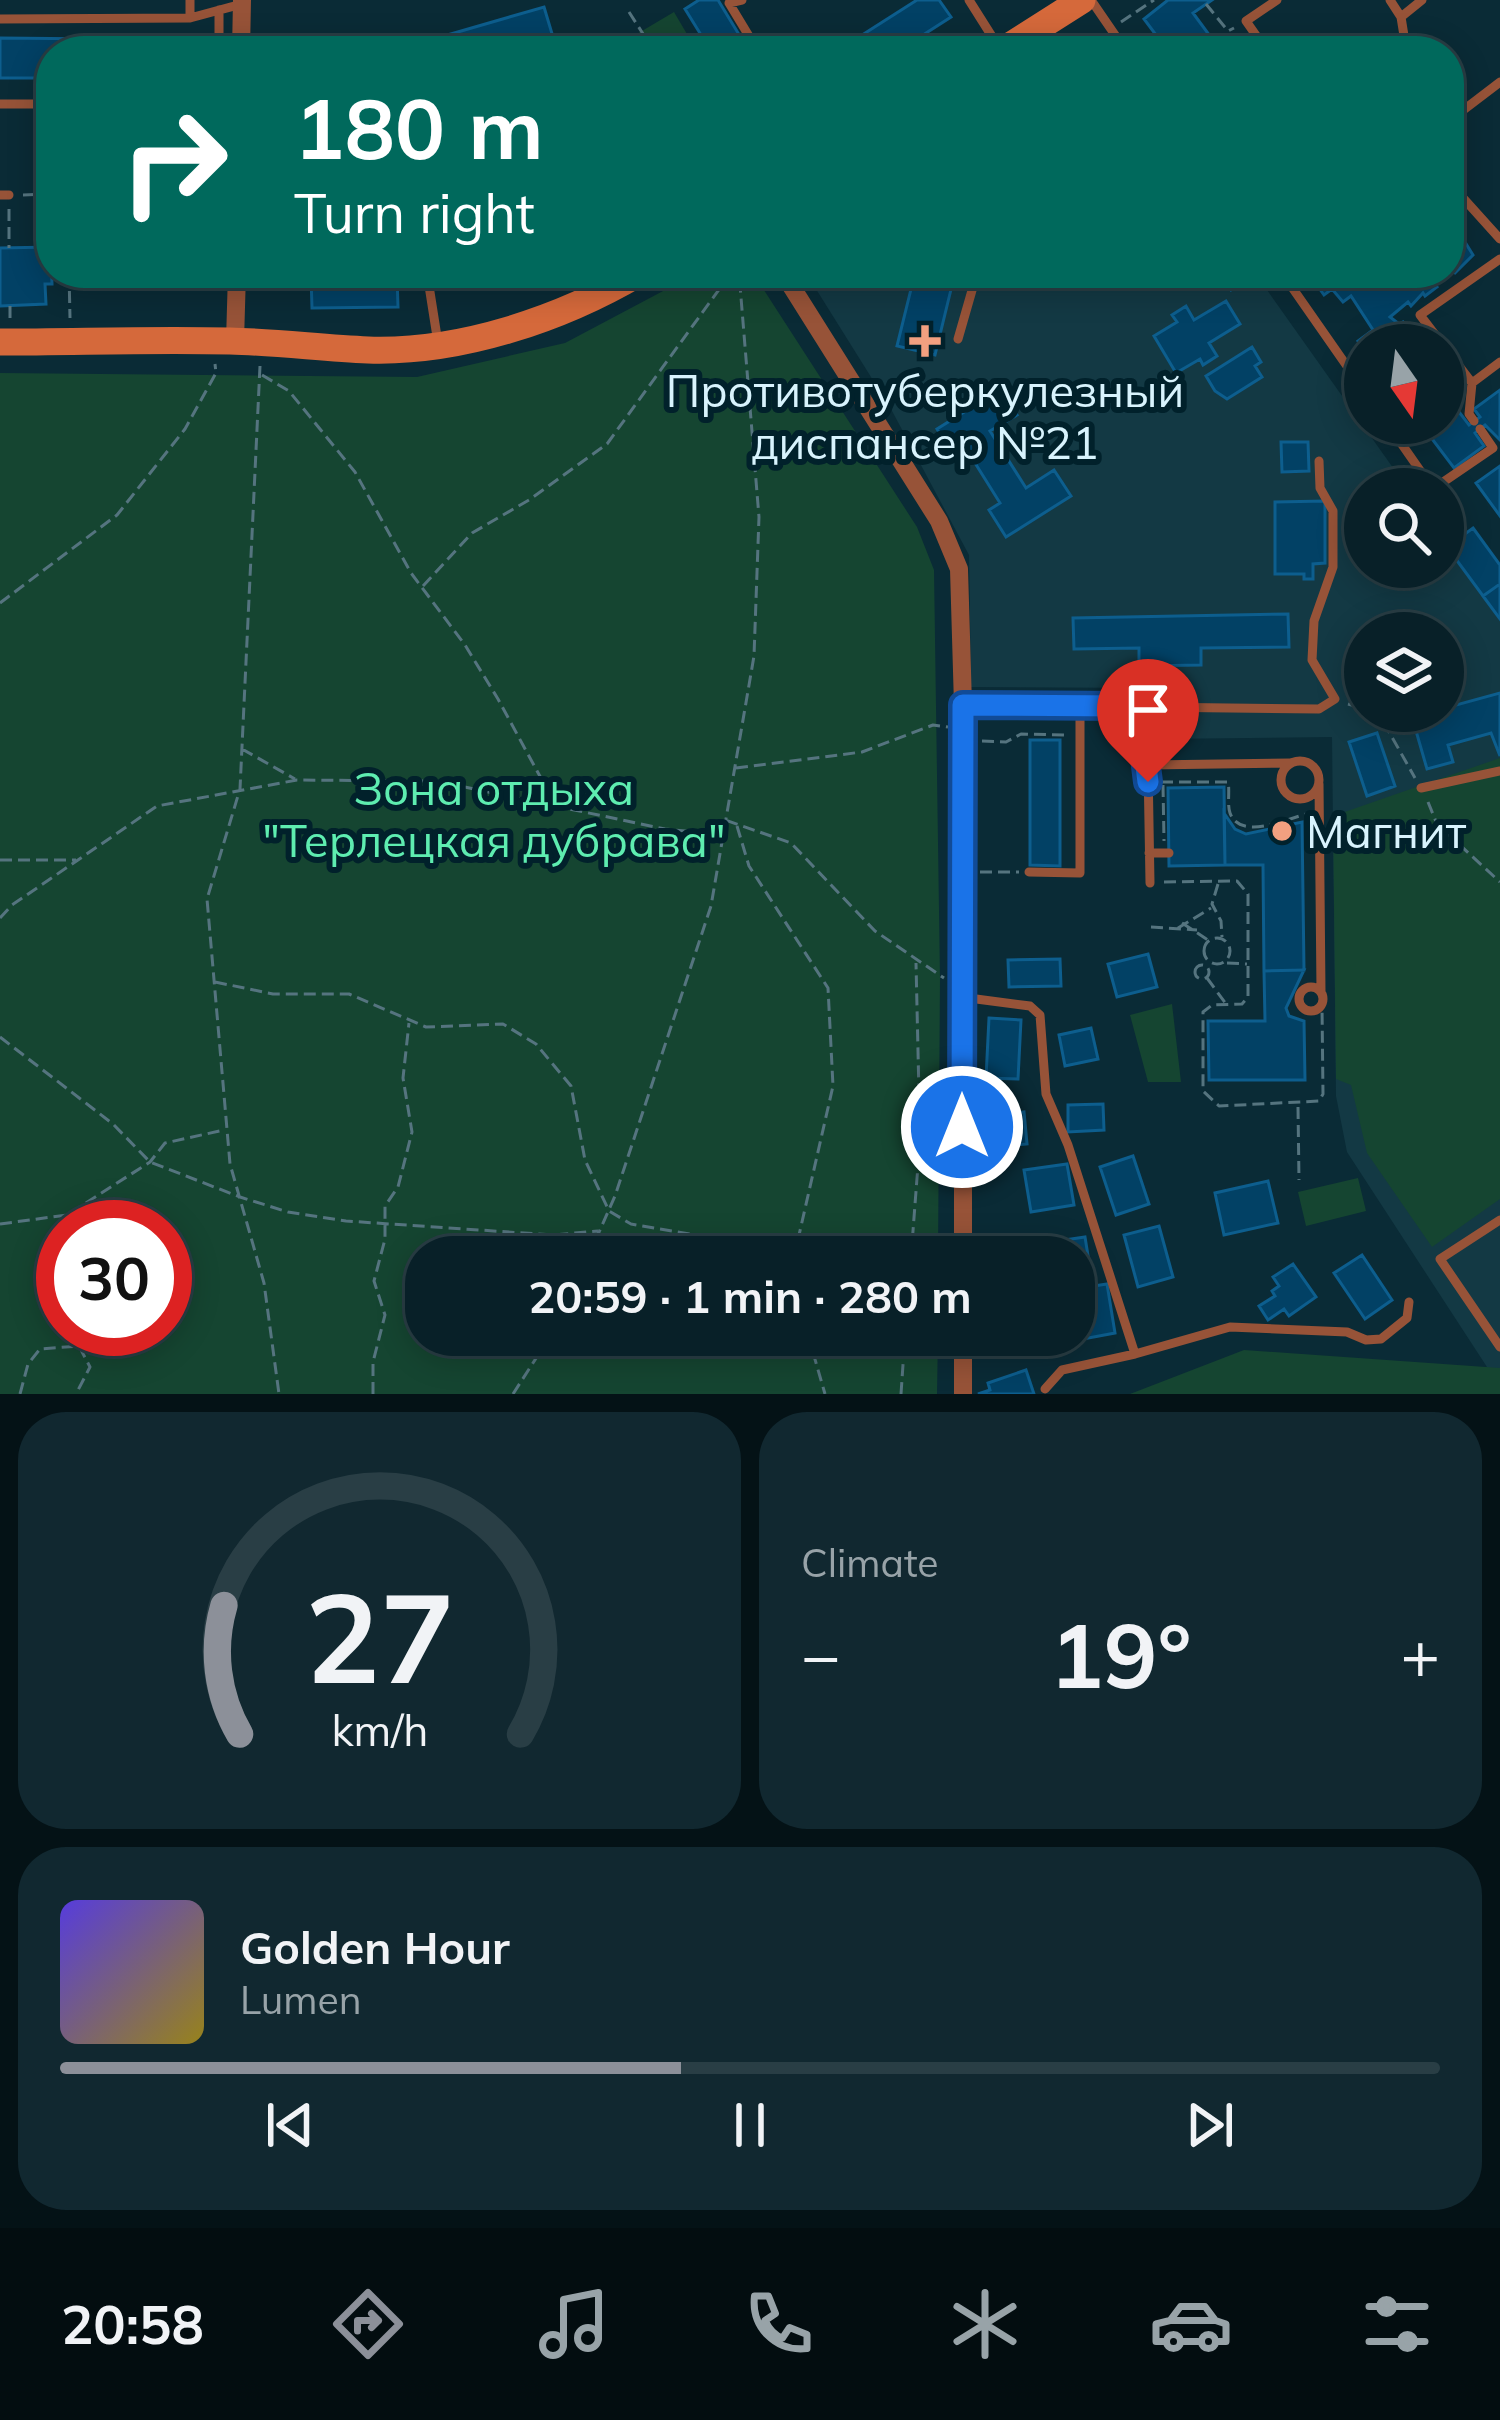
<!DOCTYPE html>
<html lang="en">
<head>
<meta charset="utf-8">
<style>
	:root { --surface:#082028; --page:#112830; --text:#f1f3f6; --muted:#98a3a8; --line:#293e45; --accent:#8c9099 }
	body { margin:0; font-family:Mulish,sans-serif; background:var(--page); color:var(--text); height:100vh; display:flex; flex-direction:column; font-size:45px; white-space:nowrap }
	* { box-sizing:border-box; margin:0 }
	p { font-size:39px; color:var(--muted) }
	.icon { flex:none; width:66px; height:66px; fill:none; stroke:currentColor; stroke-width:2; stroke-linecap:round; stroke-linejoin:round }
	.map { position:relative; height:1394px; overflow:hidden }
	.details { display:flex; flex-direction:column; gap:18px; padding:18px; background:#041216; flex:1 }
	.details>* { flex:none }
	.banner { position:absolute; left:36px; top:36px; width:1428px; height:252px; border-radius:48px; box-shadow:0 6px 30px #0003,0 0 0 3px var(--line); background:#00695c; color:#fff; overflow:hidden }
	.needle { width:78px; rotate:166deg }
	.tools { position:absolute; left:1344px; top:324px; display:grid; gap:24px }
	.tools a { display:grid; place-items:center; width:120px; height:120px; border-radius:50%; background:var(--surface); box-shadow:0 6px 30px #0003,0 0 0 3px var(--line); font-size:60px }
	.speed { position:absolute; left:36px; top:1200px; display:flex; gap:24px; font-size:60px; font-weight:700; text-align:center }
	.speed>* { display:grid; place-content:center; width:156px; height:156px; border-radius:50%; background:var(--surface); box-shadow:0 6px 30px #0003,0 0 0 3px var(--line); line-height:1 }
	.speed .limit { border:18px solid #d22; background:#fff; color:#111 }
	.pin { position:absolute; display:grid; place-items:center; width:102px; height:102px; color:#fff; margin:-123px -51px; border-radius:50% 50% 50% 0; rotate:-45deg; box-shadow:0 0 12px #0007 }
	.pin .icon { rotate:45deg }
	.me { position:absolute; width:132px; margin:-66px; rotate:0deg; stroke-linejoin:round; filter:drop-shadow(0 0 9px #0008) }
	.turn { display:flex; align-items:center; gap:42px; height:252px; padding:0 60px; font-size:54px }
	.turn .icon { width:156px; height:156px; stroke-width:2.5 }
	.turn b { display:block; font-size:84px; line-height:102px }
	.big { font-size:90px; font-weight:700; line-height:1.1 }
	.details .tile { flex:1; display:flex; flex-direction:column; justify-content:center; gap:18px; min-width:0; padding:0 42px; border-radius:48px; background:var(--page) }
	.details .dial { align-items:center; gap:0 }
	.dial svg { height:312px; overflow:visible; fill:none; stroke:var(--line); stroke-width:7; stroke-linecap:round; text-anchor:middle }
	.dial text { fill:var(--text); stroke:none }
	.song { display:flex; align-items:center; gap:36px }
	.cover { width:144px; height:144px; border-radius:18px; background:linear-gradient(135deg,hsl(250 70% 55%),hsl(50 70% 35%)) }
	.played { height:12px; border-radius:6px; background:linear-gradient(90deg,var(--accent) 45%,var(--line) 45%) }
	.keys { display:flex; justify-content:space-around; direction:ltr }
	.heat { display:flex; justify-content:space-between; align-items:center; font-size:66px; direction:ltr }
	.details .tiles { flex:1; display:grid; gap:18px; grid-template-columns:1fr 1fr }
	.tile:last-child { grid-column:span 2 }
	.trip { position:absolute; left:405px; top:1236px; width:690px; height:120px; border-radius:48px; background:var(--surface); box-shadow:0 6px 30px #0003,0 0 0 3px var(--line); font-weight:700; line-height:120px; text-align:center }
	.tab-bar { display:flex; height:192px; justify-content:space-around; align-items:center; background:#030d10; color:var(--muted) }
	.tab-bar .icon { width:84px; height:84px }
	.tab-bar .active { color:var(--accent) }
	.tab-bar b { font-size:54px; color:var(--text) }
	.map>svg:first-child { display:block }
</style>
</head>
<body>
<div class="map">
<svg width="1500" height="1394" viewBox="0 0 1500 1394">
	<rect width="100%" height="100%" fill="#0a2b36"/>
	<path fill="#133944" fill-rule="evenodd" d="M806,273H1255L1408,489H1365V567H1443V539L1500,621V1387L1347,1152L1336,1096L1332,737L1158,739L1152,724L1150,688L971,687L969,555L891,409ZM1365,633H1443V711H1365Z"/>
	<path fill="#154531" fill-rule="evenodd" d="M674,12L697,51H631L625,41Z
		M697,273H753L917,527L934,570L940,978L938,1257H426V1335H938L937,1394H0V373L417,377L565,343ZM63,1227H165V1329H63Z
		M1500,758V1199L1432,1247L1367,1153L1351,1085L1336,1079L1333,816Z
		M1172,1004L1181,1082H1148L1130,1015Z
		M1358,1178L1366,1211L1306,1226L1298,1192Z
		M1244,1350L1500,1368V1394H1130Z"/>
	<path fill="#024165" stroke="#0d5e8e" stroke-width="3" d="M699,0H718L749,51H711L685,9Z
		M917,0H939L951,17L898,51H837Z
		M1168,0H1212L1193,13L1221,51H1168L1144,19Z
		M544,7L553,37L506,51H392Z
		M0,38L205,40V51H51V78H0Z
		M1452,221L1473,255L1455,273L1449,270Z
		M51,247L52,284H45L46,304L0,306V248Z
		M915,273H955L935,355L897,346Z
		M1219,273H1244L1248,278L1231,290Z
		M1320,273H1368L1373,280L1382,273H1445L1435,284L1437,287L1425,296L1423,293L1411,306L1408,302L1390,317L1399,324L1403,322L1413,336L1407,341L1410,345H1365V350L1358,341L1373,330L1351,296L1343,302L1332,289L1324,295L1314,281L1322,276Z
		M311,276H397L398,307L312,308Z
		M1226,301L1240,324L1209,343L1217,356L1203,365L1200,359L1176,373L1154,336L1177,322L1172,315L1186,306L1194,320Z
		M1252,347L1261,362L1255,366L1262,377L1227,399L1215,391L1206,376Z
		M1001,389L1017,415L990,431L1026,488L1054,470L1071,496L1006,537L989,510L1000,503L965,447L953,454L937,429Z
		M1500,390V440L1485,425L1475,433L1484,446L1454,468L1420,423H1443V391L1469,425L1480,417L1474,409Z
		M1281,442H1308L1309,471L1282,472Z
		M1500,466V516L1476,483Z
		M1325,501V563L1313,564V579H1304V574H1275V502Z
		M1473,528L1500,565V584L1483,596L1447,547Z
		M1500,584V619L1483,596Z
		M1288,614L1289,647L1201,648V665L1139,666V648L1074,649L1073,618Z
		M1500,693V756L1491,733L1448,745L1453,762L1427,769L1412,717Z
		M1377,733L1395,786L1367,796L1349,742Z
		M1030,740H1060V866L1030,865Z
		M1224,787L1225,865L1169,866L1168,788Z
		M1224,813L1235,829L1246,834L1302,822L1304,970L1264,971L1263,865H1225Z
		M1148,954L1157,987L1117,997L1108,964Z
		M1060,959L1061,986L1009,987L1008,960Z
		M1304,970L1286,1008L1289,1016L1304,1021L1305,1080H1209L1208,1021H1265L1264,971Z
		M989,1018L1021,1020L1018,1079L986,1078Z
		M1091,1028L1098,1059L1065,1066L1059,1035Z
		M1103,1104L1104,1130L1068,1132V1105Z
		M1024,1112L1027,1144L995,1147L992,1115Z
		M1133,1156L1149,1204L1116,1215L1100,1167Z
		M1067,1164L1074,1205L1031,1212L1024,1170Z
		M1268,1181L1278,1223L1224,1235L1215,1193Z
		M1159,1226L1173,1277L1138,1287L1124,1235Z
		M1085,1237L1090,1268L1074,1270V1257H1054L1051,1242Z
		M1362,1255L1392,1300L1365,1319L1334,1273Z
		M1293,1264L1316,1297L1289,1316L1284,1309L1268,1320L1259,1306L1275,1296L1272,1291L1279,1286L1273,1277Z
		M1107,1284L1115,1333L1083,1339L1074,1289Z
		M990,1335H1023V1353H990Z
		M1026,1370L1034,1394H978L990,1390L988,1383Z"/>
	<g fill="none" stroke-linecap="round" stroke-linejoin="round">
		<path stroke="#55747f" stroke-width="3" stroke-dasharray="12 6" stroke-linecap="butt" d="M1206,4L1228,31L1234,28
			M629,12L654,51
			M1121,22L1154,0
			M23,195L51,194
			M9,209V248
			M69,273L70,318
			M10,306V318
			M260,366L240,789L207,899L230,1164L264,1283L279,1394
			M262,375L289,391L355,472L411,573L465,645L498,699L555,804
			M423,586L472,533L529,500L607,444L731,273
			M0,603L117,515L185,429L216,373L215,364
			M1348,704L1365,709
			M1371,711L1379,714L1415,778
			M982,741L1006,742L1021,734L1067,735
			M242,749L295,779
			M736,768L862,752L933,725L948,727
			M1161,782H1228C1230,791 1227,804 1230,813C1240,841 1287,819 1306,814
			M1163,785L1164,841
			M1428,802L1437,824L1500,882
			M737,826L749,866L828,988L833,1086L794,1257
			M0,860H76
			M980,872H1019
			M1164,882L1237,881L1248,894V997L1242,1004L1212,1005L1203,1012V1091L1219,1106L1319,1101L1323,1094L1322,1006
			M1218,884L1212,904L1221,921L1222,937
			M0,918L12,905L157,806L297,780L436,781L665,829L705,833L725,820L791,843L875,931L944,978
			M1182,923L1208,940
			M1151,927L1197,930
			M1178,928L1211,908
			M1204 951a13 13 0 1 1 26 0a13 13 0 1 1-26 0Z
			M1227,963L1247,964
			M1195 972a7 7 0 1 1 14 0a7 7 0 1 1-14 0Z
			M1207,978L1226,1004
			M215,982L273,994H349L426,1027L503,1024L536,1044L571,1086L585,1160L609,1211L631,1224L731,1241L767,1257
			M0,1037L113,1124L150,1162L240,1197L288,1212L346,1221L553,1235L598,1231
			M1298,1107L1299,1180
			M0,1224L67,1215L150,1162L165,1143L224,1130
			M588,1257L615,1196L711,906L754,656L759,517L739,273
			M911,1257L920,1139L916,963
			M808,1335L825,1394
			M20,1394L28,1364L40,1349L79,1346L90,1367L76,1394
			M373,1394V1362L385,1315L374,1281L385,1239V1206L398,1187L412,1132L403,1078L409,1023
			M513,1394L551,1335
			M901,1394L905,1335"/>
		<path stroke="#975338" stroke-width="9" d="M742,0L729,3L758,51
			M969,0L998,46
			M1091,0L1126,51
			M1390,0L1401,17L1405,42L1393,51
			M219,10V51
			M1401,17L1422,0
			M190,18L242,4
			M0,19L190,18V0
			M1267,51L1246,21L1277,0
			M0,104H51
			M1449,121L1500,82
			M0,195H9
			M1449,200L1464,199L1500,239
			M1500,259L1420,315L1472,383L1500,362
			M427,273L438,343
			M1282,273L1365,392
			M958,339L977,273
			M1472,383L1469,414L1474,421
			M1387,423L1433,489L1493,448L1480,429
			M963,705L1319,709L1335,699L1312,660L1314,621L1333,567V511L1320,488L1319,461
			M1125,706L1139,732L1148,765
			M1281 780a19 19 0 1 1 38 0a19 19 0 1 1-38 0Z
			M1319,784L1321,992
			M1421,788L1500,771
			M1149,853H1169
			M1029,872L1080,873V706
			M1150,883L1148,765L1290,763
			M1299 999a12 12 0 1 1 24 0a12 12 0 1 1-24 0Z
			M961,997L1030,1006L1040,1015L1046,1094L1068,1145L1135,1354L1230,1327L1347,1332L1366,1340L1381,1339L1407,1318L1409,1302
			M1500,1220L1440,1259L1500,1347
			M1045,1389L1062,1370L1135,1354"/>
		<path stroke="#975338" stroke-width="18" d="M241,51L242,0
			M783,273L939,521L959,569L963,705V1257
			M235,341L237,273
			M963,1335V1394"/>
		<path stroke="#d5693b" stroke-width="27" d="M1002,51L1082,0
			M0,342C77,342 153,339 230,341C276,342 322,348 368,350C460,353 561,319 639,273"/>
	</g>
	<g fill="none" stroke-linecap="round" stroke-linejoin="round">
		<defs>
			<path id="route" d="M962,1127L963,705L1125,706L1143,742L1148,782"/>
		</defs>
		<use href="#route" stroke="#114b97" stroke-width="30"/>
		<use href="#route" stroke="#1a73e8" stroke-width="21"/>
	</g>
	<g fill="#f2a080" stroke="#01212b" stroke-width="4.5">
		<path d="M919 323h12v12h12v12h-12v12h-12v-12h-12v-12h12z"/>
		<circle cx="1282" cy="831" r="12"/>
	</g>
	<g text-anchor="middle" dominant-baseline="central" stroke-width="12" stroke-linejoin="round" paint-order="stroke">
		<g font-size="45" fill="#d8f3fd" stroke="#01212b">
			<text x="925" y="390">Противотуберкулезный<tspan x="925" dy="52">диспансер №21</tspan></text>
			<text x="1306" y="831" text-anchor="start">Магнит</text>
		</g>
		<g font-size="45" fill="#5eedb0" stroke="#01212b">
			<text x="494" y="788">Зона отдыха<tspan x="494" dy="52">"Терлецкая дубрава"</tspan></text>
		</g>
	</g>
</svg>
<div class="tools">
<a><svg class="needle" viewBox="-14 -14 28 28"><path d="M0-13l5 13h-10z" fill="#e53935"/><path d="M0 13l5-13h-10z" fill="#98a3a8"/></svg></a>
<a><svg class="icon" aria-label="search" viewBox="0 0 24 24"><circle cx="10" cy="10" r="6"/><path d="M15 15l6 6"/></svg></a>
<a><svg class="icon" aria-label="layers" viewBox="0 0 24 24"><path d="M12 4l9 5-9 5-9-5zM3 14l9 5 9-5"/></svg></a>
</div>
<div class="speed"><div class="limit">30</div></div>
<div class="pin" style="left:1148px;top:782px;background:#d93025"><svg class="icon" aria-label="arrive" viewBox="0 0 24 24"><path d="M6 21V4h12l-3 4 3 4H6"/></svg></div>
<svg class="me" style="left:962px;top:1127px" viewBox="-20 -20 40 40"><circle r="17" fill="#1a73e8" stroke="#fff" stroke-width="3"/><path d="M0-11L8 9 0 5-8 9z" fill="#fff"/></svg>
<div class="trip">20:59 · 1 min · 280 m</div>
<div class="banner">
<div class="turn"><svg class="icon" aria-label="right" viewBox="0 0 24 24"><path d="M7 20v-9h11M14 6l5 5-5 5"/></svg><div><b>180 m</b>Turn right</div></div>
</div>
</div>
<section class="details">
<div class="tiles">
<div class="tile dial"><svg viewBox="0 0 100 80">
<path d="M14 69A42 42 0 1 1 86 69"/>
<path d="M14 69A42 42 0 0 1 10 36" stroke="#8c9099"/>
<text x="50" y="56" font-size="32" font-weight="700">27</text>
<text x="50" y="72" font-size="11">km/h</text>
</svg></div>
<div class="tile"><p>Climate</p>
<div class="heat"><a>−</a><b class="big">19°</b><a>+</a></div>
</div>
<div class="tile">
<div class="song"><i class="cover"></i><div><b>Golden Hour</b><p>Lumen</p></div></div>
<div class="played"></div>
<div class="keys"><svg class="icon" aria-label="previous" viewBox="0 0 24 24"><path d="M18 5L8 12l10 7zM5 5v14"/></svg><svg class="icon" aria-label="pause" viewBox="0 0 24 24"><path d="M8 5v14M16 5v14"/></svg><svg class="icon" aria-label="next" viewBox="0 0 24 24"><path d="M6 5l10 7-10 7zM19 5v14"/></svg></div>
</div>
</div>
</section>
<nav class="tab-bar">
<b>20:58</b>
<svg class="icon active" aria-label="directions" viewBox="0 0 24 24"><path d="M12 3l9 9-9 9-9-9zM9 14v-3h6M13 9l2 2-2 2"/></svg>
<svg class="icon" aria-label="music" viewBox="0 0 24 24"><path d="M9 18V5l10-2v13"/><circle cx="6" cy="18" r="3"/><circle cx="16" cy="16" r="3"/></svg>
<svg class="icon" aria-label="phone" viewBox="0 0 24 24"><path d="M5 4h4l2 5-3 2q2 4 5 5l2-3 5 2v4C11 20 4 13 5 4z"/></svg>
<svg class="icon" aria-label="climate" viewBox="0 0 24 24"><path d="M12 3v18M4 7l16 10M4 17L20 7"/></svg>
<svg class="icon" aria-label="car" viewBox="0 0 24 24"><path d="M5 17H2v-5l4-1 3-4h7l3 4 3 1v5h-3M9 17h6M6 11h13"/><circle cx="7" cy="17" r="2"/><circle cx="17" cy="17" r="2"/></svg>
<svg class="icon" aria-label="filters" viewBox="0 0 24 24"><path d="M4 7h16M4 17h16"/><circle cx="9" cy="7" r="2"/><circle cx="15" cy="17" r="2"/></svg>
</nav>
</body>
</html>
